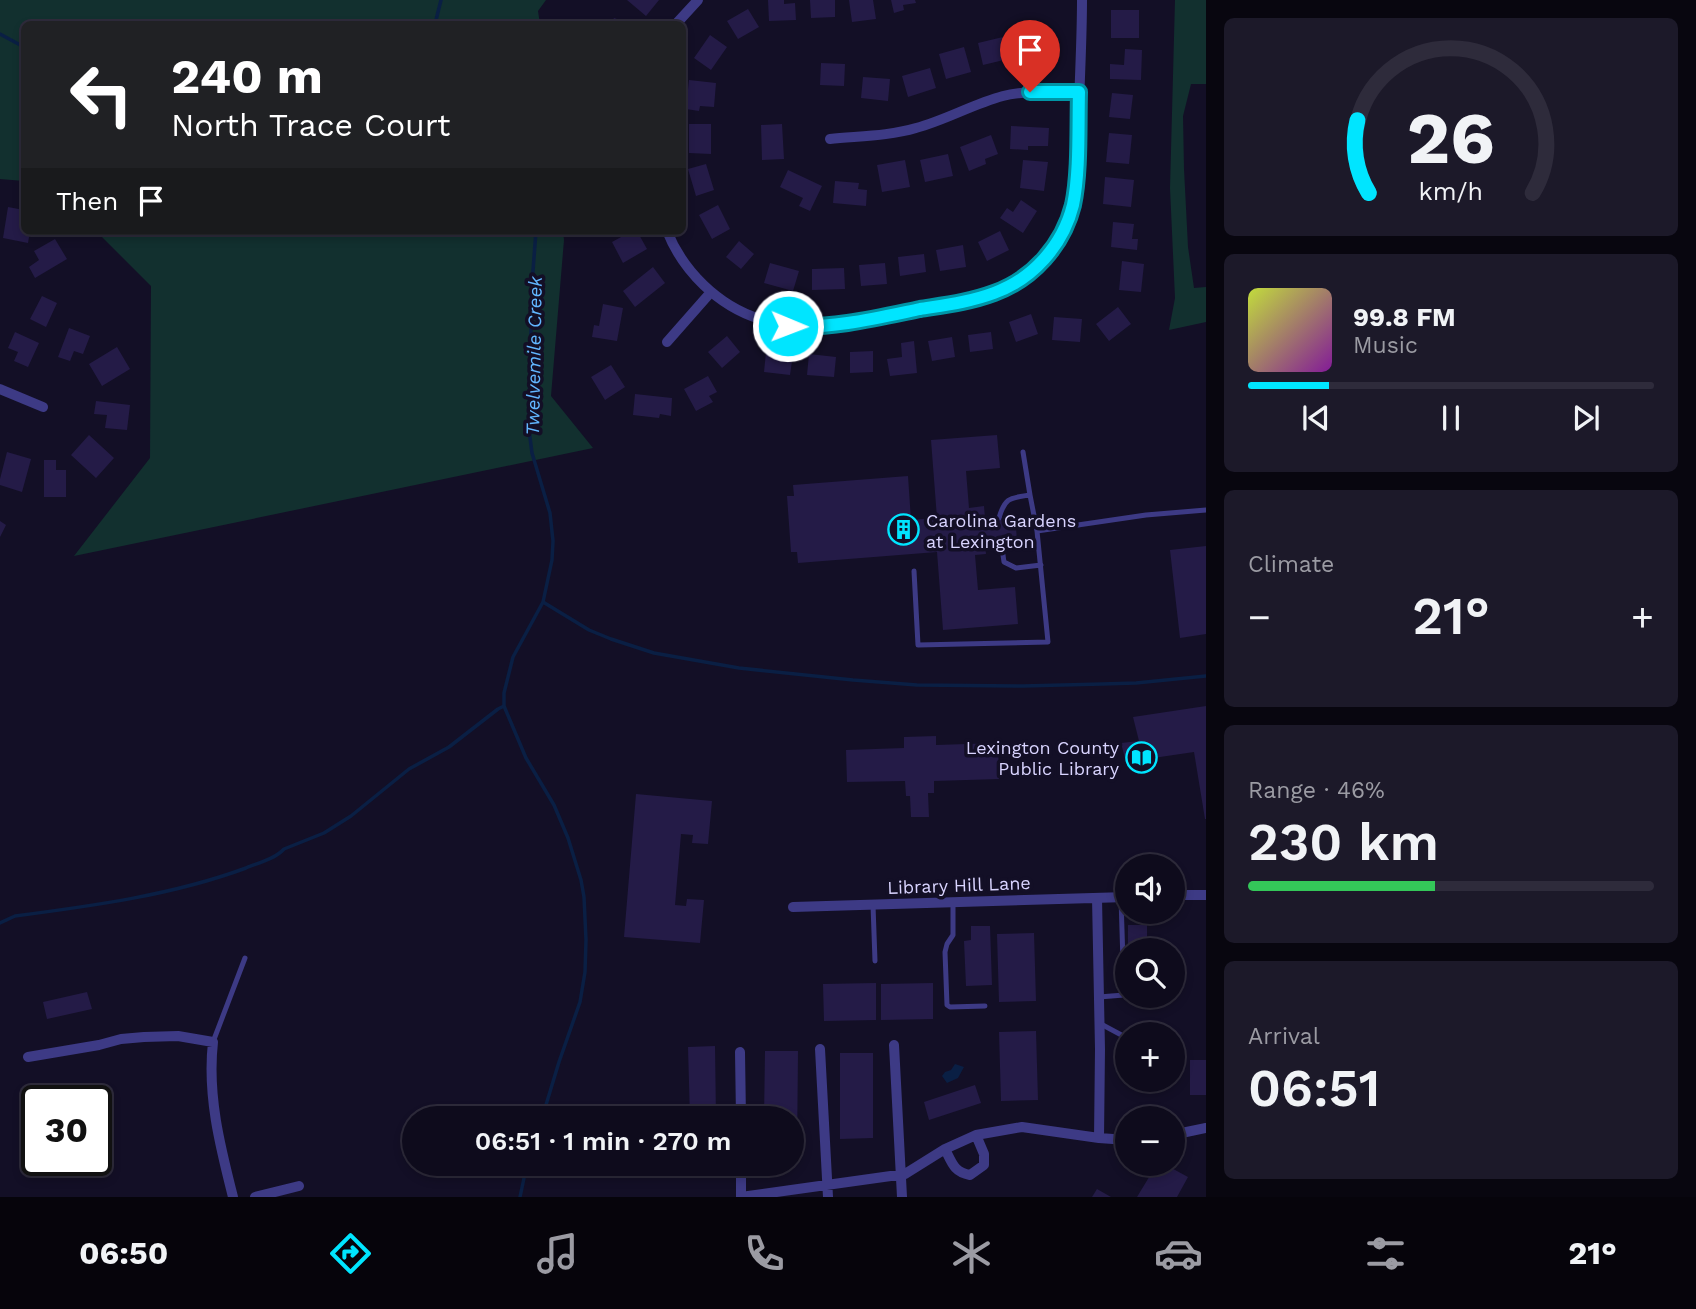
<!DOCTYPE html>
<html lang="en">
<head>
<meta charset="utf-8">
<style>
	:root { --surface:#0e0b1c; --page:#1c1929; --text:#f1f3f6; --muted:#9b9ba3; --line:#2e2b3b; --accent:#00e5ff }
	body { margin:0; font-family:"Work Sans",sans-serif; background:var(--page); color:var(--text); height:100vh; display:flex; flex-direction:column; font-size:26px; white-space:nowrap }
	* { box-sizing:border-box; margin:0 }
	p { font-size:23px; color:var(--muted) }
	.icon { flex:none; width:38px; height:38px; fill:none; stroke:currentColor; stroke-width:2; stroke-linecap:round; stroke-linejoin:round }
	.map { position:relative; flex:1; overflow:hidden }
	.panel { display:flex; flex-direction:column; gap:18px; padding:18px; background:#08060f; width:490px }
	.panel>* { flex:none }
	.banner { position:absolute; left:21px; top:21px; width:665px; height:214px; border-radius:10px; box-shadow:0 4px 10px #0003,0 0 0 2px var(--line); background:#202124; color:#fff; overflow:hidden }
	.fabs { position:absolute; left:1115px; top:854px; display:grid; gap:14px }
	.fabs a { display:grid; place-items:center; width:70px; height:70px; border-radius:50%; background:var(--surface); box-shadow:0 4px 10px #0003,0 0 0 2px var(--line); font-size:35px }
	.speed { position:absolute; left:21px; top:1085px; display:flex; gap:14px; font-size:35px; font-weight:700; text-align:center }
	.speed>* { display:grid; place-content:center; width:91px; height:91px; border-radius:50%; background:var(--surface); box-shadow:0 4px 10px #0003,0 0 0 2px var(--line); line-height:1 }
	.speed .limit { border:4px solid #111; border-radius:10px; background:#fff; color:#111 }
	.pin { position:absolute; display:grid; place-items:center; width:60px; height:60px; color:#fff; margin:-72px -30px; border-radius:50% 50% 50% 0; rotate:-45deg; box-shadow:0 0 7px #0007 }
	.pin .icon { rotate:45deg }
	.me { position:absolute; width:77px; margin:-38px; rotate:91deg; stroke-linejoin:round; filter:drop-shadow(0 0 5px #0008) }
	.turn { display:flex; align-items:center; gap:24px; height:147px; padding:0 35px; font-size:32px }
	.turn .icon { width:91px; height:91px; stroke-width:2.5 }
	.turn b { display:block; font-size:49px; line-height:60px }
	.then { display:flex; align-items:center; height:66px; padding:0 35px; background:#0003; gap:14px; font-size:26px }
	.big { font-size:52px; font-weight:600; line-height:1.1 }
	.panel .widget { flex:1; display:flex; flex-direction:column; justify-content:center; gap:10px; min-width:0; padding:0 24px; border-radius:10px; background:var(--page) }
	.panel .dial { align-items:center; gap:0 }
	.dial svg { height:182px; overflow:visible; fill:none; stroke:var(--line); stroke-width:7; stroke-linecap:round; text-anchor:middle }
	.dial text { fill:var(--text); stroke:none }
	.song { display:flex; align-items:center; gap:21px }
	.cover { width:84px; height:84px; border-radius:10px; background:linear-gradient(135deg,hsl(70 70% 55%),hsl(290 70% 35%)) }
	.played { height:7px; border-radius:4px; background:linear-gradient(90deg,var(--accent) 20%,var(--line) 20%) }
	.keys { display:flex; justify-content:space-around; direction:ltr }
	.heat { display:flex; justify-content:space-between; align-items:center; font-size:38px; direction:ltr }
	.charge { height:10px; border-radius:5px; background:linear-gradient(90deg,#34c759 46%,var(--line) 0) }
	.trip { position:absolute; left:402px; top:1106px; width:402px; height:70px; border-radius:35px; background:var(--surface); box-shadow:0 4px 10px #0003,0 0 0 2px var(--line); font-weight:600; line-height:70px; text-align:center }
	.tab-bar { display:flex; height:112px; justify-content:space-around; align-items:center; background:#06040b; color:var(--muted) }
	.tab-bar .icon { width:49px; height:49px }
	.tab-bar .current { color:var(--accent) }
	.tab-bar b { font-size:32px; color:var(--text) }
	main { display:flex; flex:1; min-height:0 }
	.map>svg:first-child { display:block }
</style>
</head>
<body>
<main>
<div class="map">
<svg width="1206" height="1197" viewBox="0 0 1206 1197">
	<rect width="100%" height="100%" fill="#130f26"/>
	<path fill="#12302f" d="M0,0H546L538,11L540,24H24V181L0,179Z
		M1175,0H1206V84H1191L1183,116L1184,169L1188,247L1194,288L1206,287V322L1169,330L1175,298L1170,188Z
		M96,231H563L564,240L551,396L593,448L74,556L150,458L151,286Z"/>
	<path fill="#0a1f44" d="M955,1064L964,1067L958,1078L947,1083L942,1076L945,1072L951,1070Z"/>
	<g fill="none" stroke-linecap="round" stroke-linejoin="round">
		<path stroke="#0a1f44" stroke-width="3.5" d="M435,24L441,0
			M447,24L457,22L483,24
			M0,34L24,47
			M536,231L532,284L529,430L532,453L550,513L553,541L552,560L543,602L513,657L504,693V706L526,758L554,805L568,838L581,880L584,897L586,940L585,972L580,1002L559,1062L542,1118
			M543,602L589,630L611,639L654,653L739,668L853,680L917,685L1023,686L1102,684L1136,683L1206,676
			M0,923L15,916C92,906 173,895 246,868C258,863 275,859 284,849L324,833L351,816L409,769L449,747L498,709L504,706
			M520,1197L527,1164"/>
	</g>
	<path fill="#241b47" d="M627,0H659L646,16Z
		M768,0H784V4L795,3L796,20L769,21Z
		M810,0H835V17L811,18Z
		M849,0H873L876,19L852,22Z
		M891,0H915L916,3L903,5L904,10L894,13Z
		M748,9L759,27L738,39L727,21Z
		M1111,10H1139V38H1111Z
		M614,18L631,24H611Z
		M1031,26L1053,29L1049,58L1028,55Z
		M710,35L727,47L711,70L694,58Z
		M1003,37L1008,59L983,65L978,43Z
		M964,47L971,72L946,79L939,54Z
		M1125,49L1142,50L1141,80L1110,79V64L1124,65Z
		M821,63L845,64L844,86L820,85Z
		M930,68L936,88L908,97L902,76Z
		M863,77L890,79L888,101L861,98Z
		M689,80L716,83L714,107L700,106L699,111L686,109Z
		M1112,93L1133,95L1130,119L1109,117Z
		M689,124H711V154L689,153Z
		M782,124L784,159L762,160L761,125Z
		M1011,126L1049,128L1048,146H1028V150L1010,149Z
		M1109,133L1132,135L1129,164L1106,162Z
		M991,135L998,154L985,159L986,164L969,171L960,147Z
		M948,154L953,176L925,182L920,160Z
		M905,160L910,187L882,192L877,165Z
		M1023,160L1048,162L1044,191L1020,188Z
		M706,164L714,190L696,196L688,169Z
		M788,170L822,186L810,211L799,206L803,198L780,187Z
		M1105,177L1134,180L1131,207L1103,204Z
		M835,181L859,183L858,189L867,190L866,206L833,203Z
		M1021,200L1037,211L1023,233L1000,218L1007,208L1013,212Z
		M718,205L730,229L712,239L699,215Z
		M8,207L24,210V231H30L28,243L3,238Z
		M1113,222L1134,224L1132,239H1138L1137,250L1111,247Z
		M632,231H637L647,249L623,263L612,242Z
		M1000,231L1009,250L987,261L978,242Z
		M55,239L67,259L35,278L29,267L39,260L34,251Z
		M739,241L754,254L741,269L726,257Z
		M963,245L966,267L940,271L936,250Z
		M924,254L926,272L900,276L898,257Z
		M1122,261L1144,264L1141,292L1119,290Z
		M770,263L799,271L793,291L764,283Z
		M885,263L887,284L861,286L859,265Z
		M653,267L665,283L635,307L623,291Z
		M844,268L845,289L812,290V269Z
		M42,296L57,303L46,327L30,319Z
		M603,304L623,308L617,341L592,337L594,325L599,326Z
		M1118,307L1131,324L1109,341L1096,324Z
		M1031,314L1038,334L1016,342L1009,322Z
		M1054,317L1082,319L1080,342L1052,340Z
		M69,328L90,336L83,354L74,351L70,361L58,357Z
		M15,332L39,343L28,367L14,361L18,352L8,348Z
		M991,332L993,349L970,352L968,335Z
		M727,336L740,352L722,368L708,352Z
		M952,337L955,357L932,361L928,341Z
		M914,341L917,373L890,376L887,359L902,357L901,343Z
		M117,347L130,369L102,386L89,364Z
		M873,351V372L850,373V352Z
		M766,352L793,354L790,375L764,372Z
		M809,354L836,357L834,377L807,375Z
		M611,365L625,387L605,400L591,377Z
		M708,376L717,392L709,396L713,402L696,411L684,389Z
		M635,394L672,398L671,416L660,414L659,418L633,415Z
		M96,401L130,405L127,430L105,428L107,415L94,414Z
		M89,435L114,458L96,478L71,455Z
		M997,435L1000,468L966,471L969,508L984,506L985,518L1015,516L1017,540L985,543L986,554L975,555L978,590L1015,587L1018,624L943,630L937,552L798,563L797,552H791L787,496H794L793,485L908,476L911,520L937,518L931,440Z
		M7,452L31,459L22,492L0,485V479Z
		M44,460H56V470H66V497H44Z
		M0,521L6,525L0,537Z
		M1206,546V634L1180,638L1170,550Z
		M1206,706V819H1205L1194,752L1126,762L1121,743L1139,741L1133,717Z
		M936,736V745L998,743L999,779L934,781V793H928L929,817H911L910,796H906L905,781L847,782L846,750L904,748V737Z
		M636,794L712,801L708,844L692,843L693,835L681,834L675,905L686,906L687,899L704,900L700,943L624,937Z
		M1128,925H1147V950H1128Z
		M971,926H990L992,985L966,986L964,941L971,940Z
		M1034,933L1036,1001L999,1002L997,934Z
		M876,983V1020L824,1021L823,984Z
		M933,983V1019L881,1020V984Z
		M87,992L92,1009L47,1019L43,1002Z
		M1036,1031L1038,1100L1001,1101L999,1032Z
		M715,1046L716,1118H690L688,1047Z
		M765,1051H798L797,1154H793V1118H764Z
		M840,1053H873V1138L840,1139Z
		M1190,1060H1206V1095H1190Z
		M975,1085L981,1103L929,1120L924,1102Z
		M691,1164H718V1169L691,1170Z
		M1157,1164H1164L1188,1177L1177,1197H1137Z
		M1097,1189L1111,1197H1092Z"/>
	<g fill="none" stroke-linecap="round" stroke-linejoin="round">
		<path stroke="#3d3a85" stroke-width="5" d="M999,518C1005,497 1010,498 1030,495L1023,452
			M1037,531L1146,515L1206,510
			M1001,541L1004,562L1016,568L1041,565
			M914,571L918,645L1048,642L1037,531L1030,495
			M953,903V935L947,944L945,952L947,1005L950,1007L985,1006
			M873,905L875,961
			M1099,997L1124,995L1121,898
			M1099,1023L1127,1038
			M213,1042L245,958"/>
		<path stroke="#3d3a85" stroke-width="10" d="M676,24L698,0
			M830,139C859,136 889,136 916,128C946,120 973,104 1003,96C1028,90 1054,92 1079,92
			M667,231C683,271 718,306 760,319C778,325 798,328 817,327C849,325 881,317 911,311C944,305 979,302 1009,287C1030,276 1050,257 1061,236C1082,197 1077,148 1079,106C1080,71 1082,35 1082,0
			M667,342L711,292
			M0,389L43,407
			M1172,895H1206
			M1097,898L1100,1049L1099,1138
			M793,907L1127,897
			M894,1045L902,1197
			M820,1049L828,1197
			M740,1052L741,1118
			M28,1057L99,1045L121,1039L144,1037L178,1036L213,1042C207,1095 220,1146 233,1197
			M1172,1135L1206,1128
			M945,1149C952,1163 954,1172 970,1175L984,1165V1154L976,1135
			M741,1164V1197
			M255,1197L299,1186
			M741,1197L905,1174L945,1149L976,1135L1022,1127L1099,1138L1127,1140"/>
	</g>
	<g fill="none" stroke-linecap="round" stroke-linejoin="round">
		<defs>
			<path id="route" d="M788,326C832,329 877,318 920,309C945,305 970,302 994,293C1033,279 1063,245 1073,205C1080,172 1078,127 1079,92H1030"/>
		</defs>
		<use href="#route" stroke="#0095a6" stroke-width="18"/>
		<use href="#route" stroke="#00e5ff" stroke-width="12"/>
	</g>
	<defs>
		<symbol id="building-ring" viewBox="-11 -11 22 22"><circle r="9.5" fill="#130f26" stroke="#00e5ff" stroke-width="1.5"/><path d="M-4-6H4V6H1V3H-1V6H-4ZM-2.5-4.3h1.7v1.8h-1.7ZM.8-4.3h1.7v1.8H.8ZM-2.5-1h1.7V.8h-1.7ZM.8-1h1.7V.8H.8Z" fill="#00e5ff"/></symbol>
		<symbol id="library-ring" viewBox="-11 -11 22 22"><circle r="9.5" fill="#130f26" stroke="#00e5ff" stroke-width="1.5"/><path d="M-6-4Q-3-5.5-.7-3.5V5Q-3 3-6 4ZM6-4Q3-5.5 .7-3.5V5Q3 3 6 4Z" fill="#00e5ff"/></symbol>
	</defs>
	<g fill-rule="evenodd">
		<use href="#building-ring" x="886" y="512" width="35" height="35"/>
		<use href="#library-ring" x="1124" y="740" width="35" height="35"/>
	</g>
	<g text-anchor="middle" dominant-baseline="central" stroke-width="7" stroke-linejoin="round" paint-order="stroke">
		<g font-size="18" fill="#d9d4ff" stroke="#130f26" text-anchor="start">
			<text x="926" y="520">Carolina Gardens<tspan x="926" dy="21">at Lexington</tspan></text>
			<text x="1119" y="747" text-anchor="end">Lexington County<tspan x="1119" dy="21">Public Library</tspan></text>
		</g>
		<g font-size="18" fill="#d9d4ff" stroke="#130f26">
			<text transform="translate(959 885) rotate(-2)">Library Hill Lane</text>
		</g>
		<g font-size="19" font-style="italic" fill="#62b6ff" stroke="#130f26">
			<text transform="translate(534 356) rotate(-89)">Twelvemile Creek</text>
		</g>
	</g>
</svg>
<div class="fabs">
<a><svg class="icon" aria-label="sound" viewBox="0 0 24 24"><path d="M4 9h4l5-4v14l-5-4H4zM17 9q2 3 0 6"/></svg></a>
<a><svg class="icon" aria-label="search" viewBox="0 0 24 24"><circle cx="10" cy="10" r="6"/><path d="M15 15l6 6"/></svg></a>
<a>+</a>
<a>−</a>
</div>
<div class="speed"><div class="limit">30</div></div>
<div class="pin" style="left:1030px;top:92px;background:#d93025"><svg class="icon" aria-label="arrive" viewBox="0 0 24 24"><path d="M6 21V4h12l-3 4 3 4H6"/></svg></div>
<svg class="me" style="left:788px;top:326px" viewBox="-20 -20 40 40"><circle r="17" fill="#00e5ff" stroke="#fff" stroke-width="3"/><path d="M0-11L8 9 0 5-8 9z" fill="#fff"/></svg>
<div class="trip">06:51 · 1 min · 270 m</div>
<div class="banner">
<div class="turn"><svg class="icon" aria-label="left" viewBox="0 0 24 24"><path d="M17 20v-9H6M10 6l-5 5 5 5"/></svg><div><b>240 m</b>North Trace Court</div></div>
<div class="then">Then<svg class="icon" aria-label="arrive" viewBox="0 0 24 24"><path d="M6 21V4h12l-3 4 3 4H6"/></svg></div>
</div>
</div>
<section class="panel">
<div class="widget dial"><svg viewBox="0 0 100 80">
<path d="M14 69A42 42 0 1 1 86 69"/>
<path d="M14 69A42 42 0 0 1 9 37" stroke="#00e5ff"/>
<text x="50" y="56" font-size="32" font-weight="700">26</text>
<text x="50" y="72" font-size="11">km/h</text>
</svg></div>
<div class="widget">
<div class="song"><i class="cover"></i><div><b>99.8 FM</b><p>Music</p></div></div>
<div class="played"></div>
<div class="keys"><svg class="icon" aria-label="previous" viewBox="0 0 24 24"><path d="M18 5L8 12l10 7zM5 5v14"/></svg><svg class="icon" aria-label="pause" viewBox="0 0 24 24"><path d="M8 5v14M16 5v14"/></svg><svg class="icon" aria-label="next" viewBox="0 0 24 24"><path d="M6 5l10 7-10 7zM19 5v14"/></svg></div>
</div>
<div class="widget"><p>Climate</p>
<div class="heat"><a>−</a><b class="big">21°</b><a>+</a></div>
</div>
<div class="widget"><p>Range · 46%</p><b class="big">230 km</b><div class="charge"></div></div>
<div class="widget"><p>Arrival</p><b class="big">06:51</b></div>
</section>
</main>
<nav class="tab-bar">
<b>06:50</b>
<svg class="icon current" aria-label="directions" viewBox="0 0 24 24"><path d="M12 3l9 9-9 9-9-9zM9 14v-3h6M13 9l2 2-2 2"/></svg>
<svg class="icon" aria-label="music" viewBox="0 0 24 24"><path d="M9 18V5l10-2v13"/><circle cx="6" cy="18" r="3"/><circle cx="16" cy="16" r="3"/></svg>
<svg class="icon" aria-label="phone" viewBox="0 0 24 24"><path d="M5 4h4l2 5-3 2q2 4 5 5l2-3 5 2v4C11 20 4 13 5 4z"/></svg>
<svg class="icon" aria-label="climate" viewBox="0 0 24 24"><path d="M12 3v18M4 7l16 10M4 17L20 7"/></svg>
<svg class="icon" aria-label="car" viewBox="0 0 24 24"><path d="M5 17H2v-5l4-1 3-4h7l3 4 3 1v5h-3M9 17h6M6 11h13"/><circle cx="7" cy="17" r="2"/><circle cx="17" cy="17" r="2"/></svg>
<svg class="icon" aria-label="filters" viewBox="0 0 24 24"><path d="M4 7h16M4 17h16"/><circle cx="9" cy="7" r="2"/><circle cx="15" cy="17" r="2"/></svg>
<b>21°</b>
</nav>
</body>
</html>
